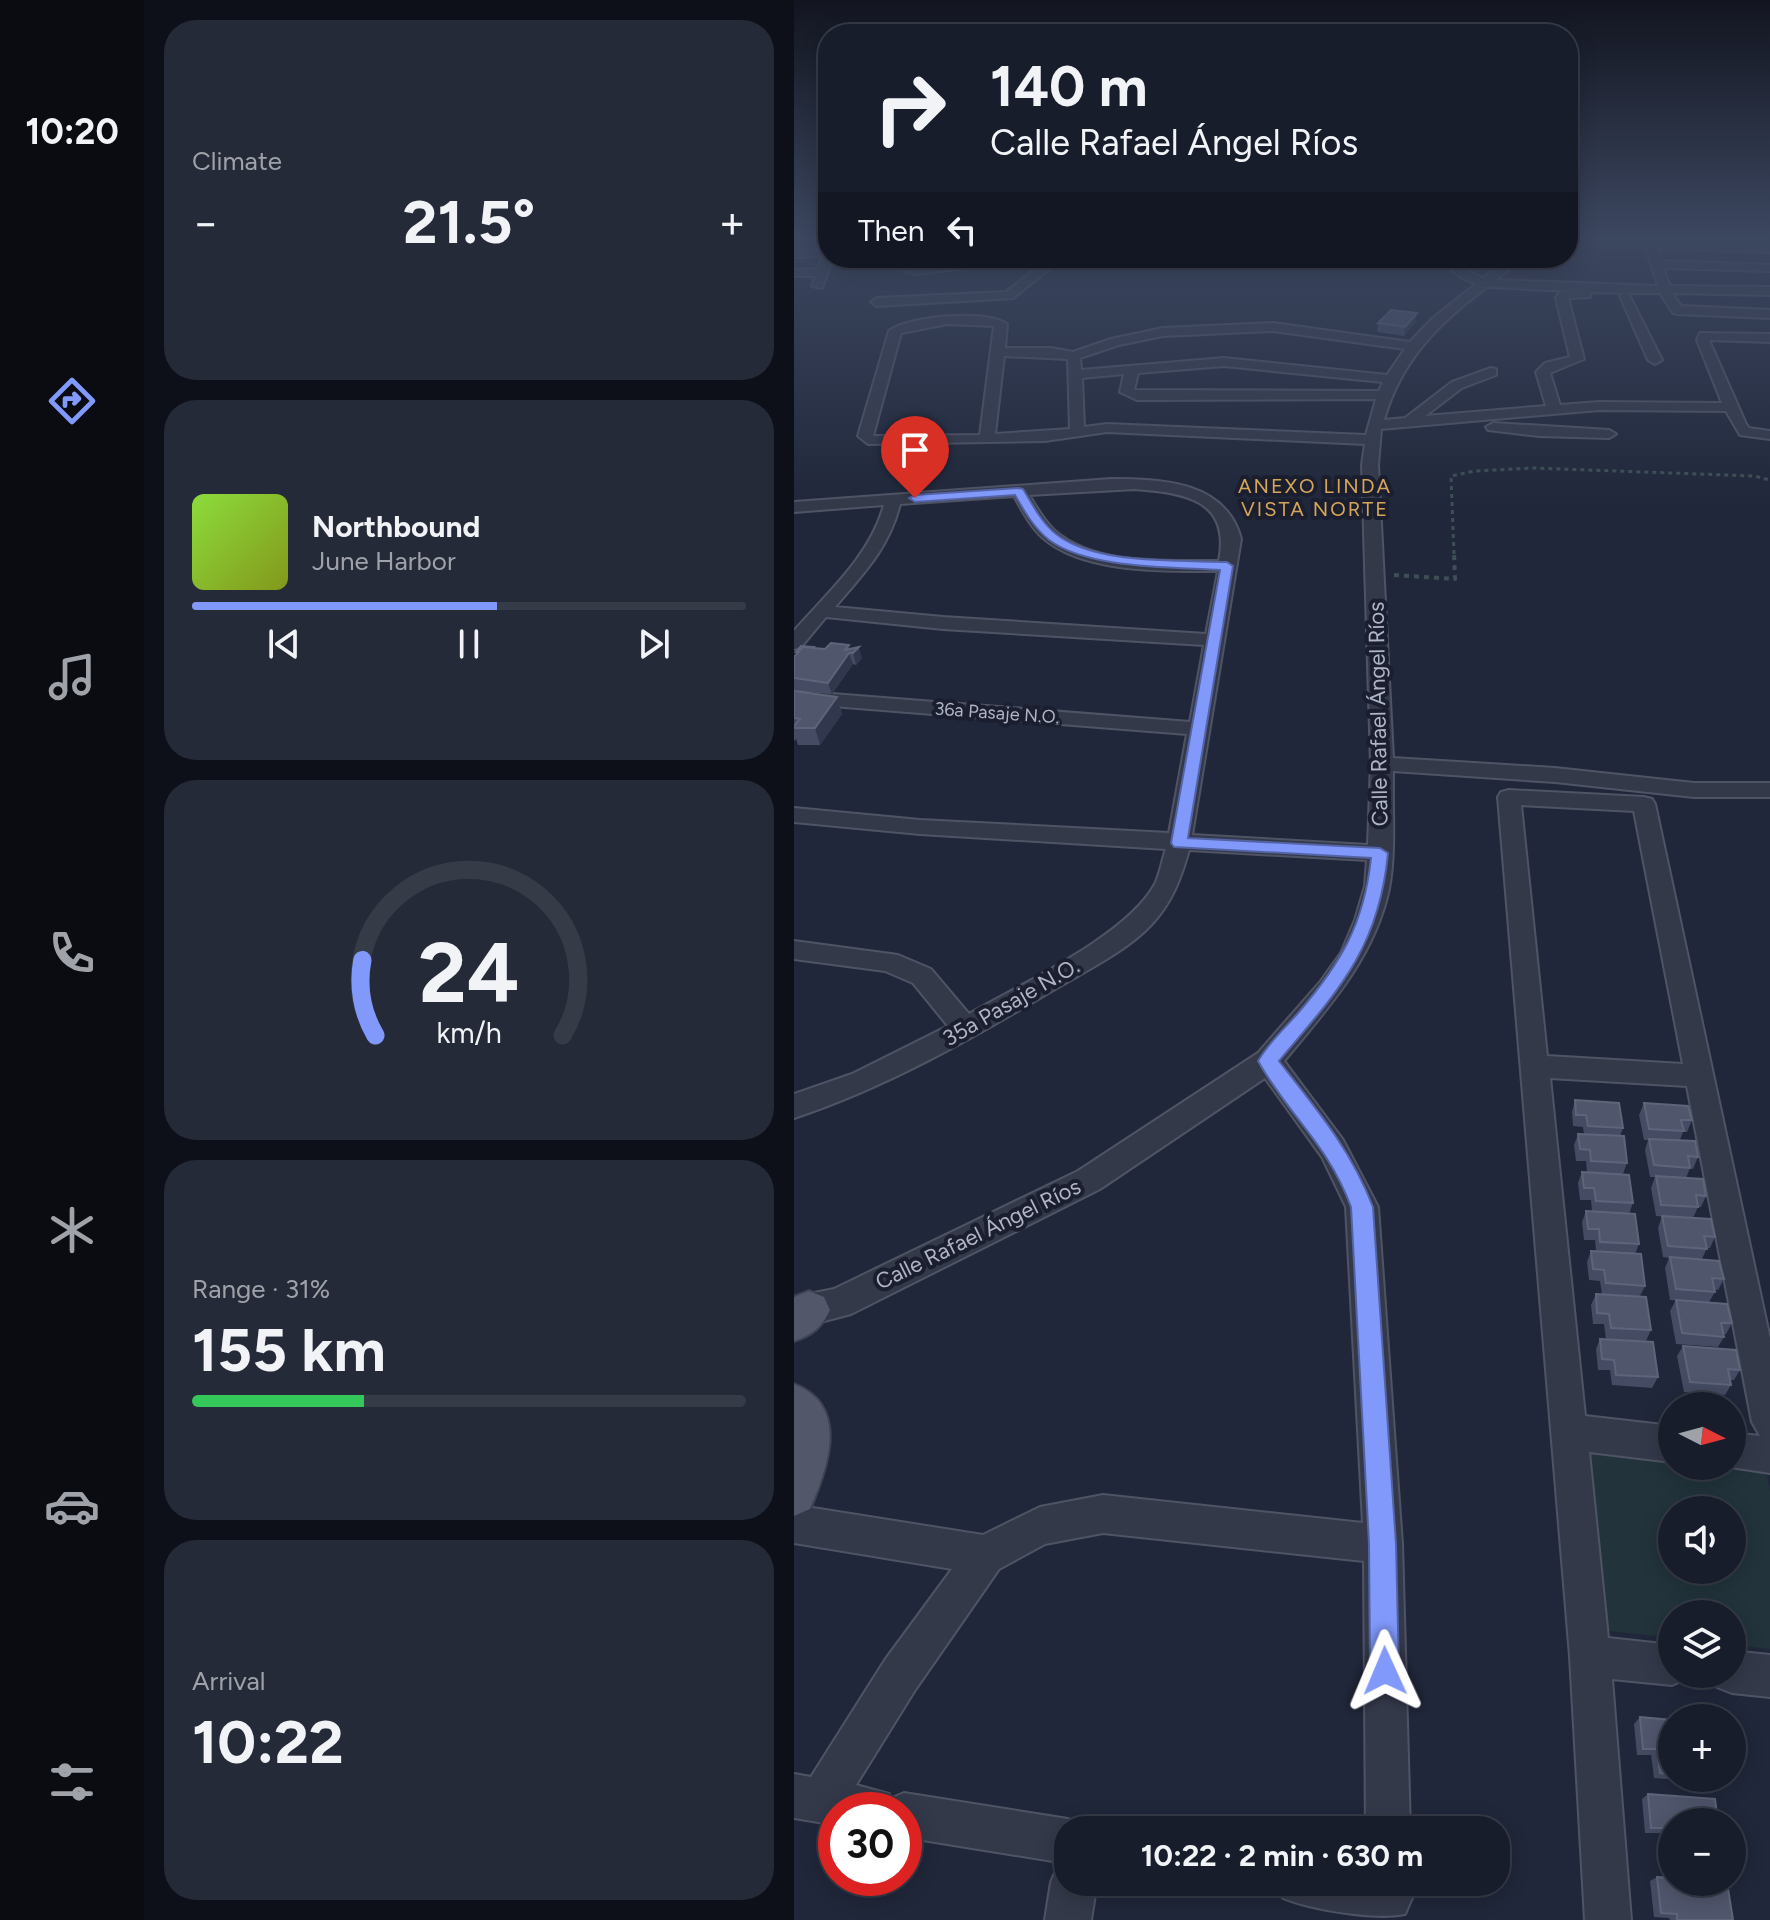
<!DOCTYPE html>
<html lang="en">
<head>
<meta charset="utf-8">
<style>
	:root { --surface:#181d2c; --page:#252a38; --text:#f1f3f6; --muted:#9fa2a9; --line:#363b48; --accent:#8099fb }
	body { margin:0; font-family:Figtree,sans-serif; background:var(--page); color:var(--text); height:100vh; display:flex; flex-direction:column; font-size:30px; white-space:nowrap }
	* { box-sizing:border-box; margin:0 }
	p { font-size:26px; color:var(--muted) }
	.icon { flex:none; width:44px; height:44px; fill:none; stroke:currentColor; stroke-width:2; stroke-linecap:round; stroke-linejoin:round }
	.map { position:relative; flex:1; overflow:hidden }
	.details { display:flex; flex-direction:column; gap:20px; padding:20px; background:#0d1018; width:650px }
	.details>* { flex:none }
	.banner { position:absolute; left:24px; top:24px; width:760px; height:244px; border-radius:32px; box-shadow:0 4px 20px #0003,0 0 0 2px var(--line); background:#181d2c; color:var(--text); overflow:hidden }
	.needle { width:52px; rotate:96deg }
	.fabs { position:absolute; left:864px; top:1392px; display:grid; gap:16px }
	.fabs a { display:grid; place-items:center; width:88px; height:88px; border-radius:50%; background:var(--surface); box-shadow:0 4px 20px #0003,0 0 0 2px var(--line); font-size:40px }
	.speed { position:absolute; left:24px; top:1792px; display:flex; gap:16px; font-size:40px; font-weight:700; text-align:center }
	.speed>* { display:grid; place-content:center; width:104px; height:104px; border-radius:50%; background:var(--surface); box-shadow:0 4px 20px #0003,0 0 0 2px var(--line); line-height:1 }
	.speed .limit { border:12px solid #d22; background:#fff; color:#111 }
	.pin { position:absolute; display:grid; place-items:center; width:68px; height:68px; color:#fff; margin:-82px -34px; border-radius:50% 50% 50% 0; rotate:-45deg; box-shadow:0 0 8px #0007 }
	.pin .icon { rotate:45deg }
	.me { position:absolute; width:88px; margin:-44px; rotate:359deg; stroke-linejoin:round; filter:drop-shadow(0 0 6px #0008) }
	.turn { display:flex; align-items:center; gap:28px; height:168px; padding:0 40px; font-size:36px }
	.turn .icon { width:104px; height:104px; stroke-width:2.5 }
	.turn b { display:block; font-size:56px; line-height:68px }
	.then { display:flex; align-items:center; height:76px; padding:0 40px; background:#0003; gap:16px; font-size:30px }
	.big { font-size:60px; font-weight:700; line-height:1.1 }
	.details .widget { flex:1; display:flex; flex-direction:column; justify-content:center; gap:12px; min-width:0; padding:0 28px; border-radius:32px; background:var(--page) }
	.details .dial { align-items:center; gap:0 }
	.dial svg { height:208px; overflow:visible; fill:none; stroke:var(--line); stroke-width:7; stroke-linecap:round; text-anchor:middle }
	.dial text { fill:var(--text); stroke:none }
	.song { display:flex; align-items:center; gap:24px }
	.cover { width:96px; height:96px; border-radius:12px; background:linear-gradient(135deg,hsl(90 70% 55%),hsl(70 70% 35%)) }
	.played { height:8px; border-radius:4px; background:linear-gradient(90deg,var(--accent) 55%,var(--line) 55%) }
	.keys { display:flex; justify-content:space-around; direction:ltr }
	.heat { display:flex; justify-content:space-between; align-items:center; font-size:44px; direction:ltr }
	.charge { height:12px; border-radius:6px; background:linear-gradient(90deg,#34c759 31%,var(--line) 0) }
	.trip { position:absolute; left:260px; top:1816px; width:456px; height:80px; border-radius:32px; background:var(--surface); box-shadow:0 4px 20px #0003,0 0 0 2px var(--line); font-weight:700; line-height:80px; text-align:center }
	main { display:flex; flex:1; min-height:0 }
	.tabs { display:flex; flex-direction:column; width:144px; justify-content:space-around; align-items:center; background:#0a0c12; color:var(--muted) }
	.tabs .icon { width:56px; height:56px }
	.tabs .current { color:var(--accent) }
	.tabs b { font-size:36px; color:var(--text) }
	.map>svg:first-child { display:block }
</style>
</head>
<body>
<main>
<nav class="tabs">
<b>10:20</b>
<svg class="icon current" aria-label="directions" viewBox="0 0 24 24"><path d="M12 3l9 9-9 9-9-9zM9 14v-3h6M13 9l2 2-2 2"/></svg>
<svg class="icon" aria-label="music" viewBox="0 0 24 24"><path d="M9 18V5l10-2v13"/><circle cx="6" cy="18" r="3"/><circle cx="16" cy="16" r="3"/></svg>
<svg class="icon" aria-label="phone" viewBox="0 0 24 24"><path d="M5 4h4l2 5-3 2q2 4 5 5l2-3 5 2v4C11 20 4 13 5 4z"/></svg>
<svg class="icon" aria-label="climate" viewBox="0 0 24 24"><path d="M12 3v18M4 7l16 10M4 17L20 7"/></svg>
<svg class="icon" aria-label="car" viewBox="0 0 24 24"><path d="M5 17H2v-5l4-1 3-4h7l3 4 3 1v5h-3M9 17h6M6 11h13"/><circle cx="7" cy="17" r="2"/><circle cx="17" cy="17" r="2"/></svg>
<svg class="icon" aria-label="filters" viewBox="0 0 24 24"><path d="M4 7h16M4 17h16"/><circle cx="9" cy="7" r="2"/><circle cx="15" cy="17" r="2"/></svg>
</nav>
<section class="details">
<div class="widget"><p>Climate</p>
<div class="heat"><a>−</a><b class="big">21.5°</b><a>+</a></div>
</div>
<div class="widget">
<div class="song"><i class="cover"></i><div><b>Northbound</b><p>June Harbor</p></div></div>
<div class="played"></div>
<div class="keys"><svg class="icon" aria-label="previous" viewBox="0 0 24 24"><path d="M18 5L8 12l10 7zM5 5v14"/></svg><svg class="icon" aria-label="pause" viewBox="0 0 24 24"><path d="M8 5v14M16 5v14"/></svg><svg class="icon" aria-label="next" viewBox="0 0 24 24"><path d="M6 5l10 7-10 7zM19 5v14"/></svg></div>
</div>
<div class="widget dial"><svg viewBox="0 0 100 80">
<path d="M14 69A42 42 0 1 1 86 69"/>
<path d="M14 69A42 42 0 0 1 9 40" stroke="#8099fb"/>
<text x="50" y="56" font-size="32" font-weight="700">24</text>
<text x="50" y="72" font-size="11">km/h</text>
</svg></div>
<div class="widget"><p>Range · 31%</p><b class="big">155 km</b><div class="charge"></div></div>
<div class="widget"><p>Arrival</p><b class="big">10:22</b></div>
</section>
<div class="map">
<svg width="976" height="1920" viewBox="0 0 976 1920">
	<rect width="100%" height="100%" fill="#20273a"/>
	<path fill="#22333b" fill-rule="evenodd" d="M789,1446L878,1456V1466H971L976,1490V1649L938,1645V1614H878V1638L807,1630ZM878,1510H938V1570H878Z"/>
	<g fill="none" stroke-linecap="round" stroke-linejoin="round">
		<defs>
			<path id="minor" d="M848,236H858L860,242L976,246V252L863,248L867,261L976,265V271L869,268L876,286L976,287V295L878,293L887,306L976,310V318L883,314L879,313L866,293H834L868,360L861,364L854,360L826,296L830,293L797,292L796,297L774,298L790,359L756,373L766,405L805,402L928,403L903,340L906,333L976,334V342L915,340L952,424L955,428L976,431V439L946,435L932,411L805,410L587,429L584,465L599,758L761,768L900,783H976V797H900L761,782L599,771C598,809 602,851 595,889C580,958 534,1008 490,1061L549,1140L584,1207L608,1544L616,1830H572L570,1561L309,1533L251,1544L205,1569L121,1690L62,1785L95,1794L96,1799L110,1793L274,1819L290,1825L292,1830H274V1882H303L297,1920H251L257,1882L264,1866L271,1863L110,1837V1810H42V1825L0,1818V1774L17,1777L91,1660L158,1569L0,1543V1505L189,1535L246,1507L309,1495L569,1523L552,1207L528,1157L471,1078L306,1189L57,1314L0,1329V1297L40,1289L284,1171L464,1053L527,981L547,953L561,920L571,886L573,860L395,850C387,878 378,903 357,925C331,952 293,970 261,989C177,1039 93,1087 0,1118V1094L58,1074L154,1026L119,983L91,971L0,959V941L104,955L137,969L175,1014C227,984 333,936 361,884C366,874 368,860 372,849L126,834L0,822V808L126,820L375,833L393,734L0,703V691L396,722L410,645L149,629L32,617L7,647L0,649V631C34,592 76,556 90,505L0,512V502L317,479C367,479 432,481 447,539L398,835L574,845L577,764L568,465L571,444L313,432L251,441L74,444L64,436L95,331C114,316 193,309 213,324L211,348H257L279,352L317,339L369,328L479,323L616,342L639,318L682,284L668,278L643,258C661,258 672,272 689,278L717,258H730L701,280L864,286ZM693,287L777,291L766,292L762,298L776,357L751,363L742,372L752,406L631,416L668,388L702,375V369L697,368L658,382L611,418L590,420C607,360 645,323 693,287ZM154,324L200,326L186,435L79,436L107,333ZM479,331L611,349L593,375L430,358L287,370L286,358L325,345L369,336ZM210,356L274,359L276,429L201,434ZM430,366L589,382L585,391L340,390L344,373ZM330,374L326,392L343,400L582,399L572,435L313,424L290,427L288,378ZM341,489C390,493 437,499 425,561C374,560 303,567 261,531C250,521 243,508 235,495ZM220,496C228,510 236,526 248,537C289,574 372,571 424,571L412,634L149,617L41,607C70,573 95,548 106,504Z
				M34,250V258H39L28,288L18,286L22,276H0V270L24,269L29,256L0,257V251Z
				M108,258H120L123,268L203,258H237L231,261L123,274L111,271Z
				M256,258H269L219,298L83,306L77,302L83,298L212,292Z
				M699,423L815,430L822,434L815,438L745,436L694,430L692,427Z
				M715,790L850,797L858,799L861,804L976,1339V1473L930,1466H938V1433L966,1436L958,1422L893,1086L756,1078L791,1416L878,1426V1462L795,1452L814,1638L878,1645V1674H895L892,1679L878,1685L818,1679L837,1920H791L776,1656L704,797L707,792ZM727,805L840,811L889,1064L753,1056Z
				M938,1651L976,1655V1697L938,1693L923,1687L918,1674H938Z
				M482,1882H611L618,1898L611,1914C583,1920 518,1910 489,1898Z"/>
			<path id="major" d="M15,1291L30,1297L36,1310C28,1327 18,1335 0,1341V1297Z
				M0,1384C56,1406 34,1467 16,1509L0,1516Z"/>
		</defs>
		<use href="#minor" stroke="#4f5465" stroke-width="4"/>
		<use href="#major" stroke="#3e4253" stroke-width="4"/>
		<path stroke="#3d4f55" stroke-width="3" stroke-dasharray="4 4" stroke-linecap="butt" d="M660,554L657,476L681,471L739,468L960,476L976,480"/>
		<path stroke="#3d4f55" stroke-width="4" stroke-dasharray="5 5" stroke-linecap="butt" d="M600,575L661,579L660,552"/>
		<use href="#minor" fill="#34394a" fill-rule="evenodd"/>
		<use href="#major" fill="#52586a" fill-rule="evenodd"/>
	</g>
	<path fill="#444b62" d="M622,322L610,336L583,332L584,323Z
		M55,645L56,649L68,658L62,665L59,664L38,694L0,689V657L3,654L2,652L20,647L21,648L31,649Z
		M0,691L43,697L48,714L26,745H4L2,739L0,741Z
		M781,1100L829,1128L826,1136L833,1163L829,1174L839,1203L835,1214L845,1244L841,1254L851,1286L846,1296L808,1294L806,1281L795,1280L793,1262L797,1251H802L801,1240H790L788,1222L792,1211H798L797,1200H786L784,1183L788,1172H793L792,1161H782L780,1145L784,1134H790L789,1127L779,1126L778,1112Z
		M850,1103L898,1120L893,1132H889L886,1140L904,1157L899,1169L896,1168L892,1178L912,1196L907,1207H904L899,1218L921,1237L916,1248H913L908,1259L930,1279L924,1290L920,1289L921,1292L915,1302L876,1300L871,1268L875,1258L869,1257L864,1228L868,1216L878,1217L862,1216L857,1188L861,1177H856L851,1150L854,1140H850L845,1115Z
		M802,1294L857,1330L852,1341L812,1339L810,1324H799L797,1305Z
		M882,1300L938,1323L932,1334H930V1337L924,1347L882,1344L876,1311Z
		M806,1339L864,1377L858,1388L818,1385L816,1370H804L802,1349Z
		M889,1346L946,1370L940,1380H936L937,1385L931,1395L890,1392L883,1356Z
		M846,1717L878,1720V1778H917L911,1782L860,1778L857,1755H843L840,1724Z
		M854,1794L878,1822V1859L869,1858L866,1833H851L848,1799Z
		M863,1877L939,1920H876L875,1918L860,1917L856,1881Z"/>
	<path fill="#31384d" d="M413,258H425V263L413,264Z
		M623,313L622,322L610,336L611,327Z
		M55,645L58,653H55L59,664L38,694L34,683L51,650Z
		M65,647L68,658L62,665L59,653Z
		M43,697L48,714L26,745L21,728Z"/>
	<path fill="#50566c" stroke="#5e657a" stroke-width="2" d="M597,310L623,313L611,327L584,323Z
		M37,643L55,645L51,650L65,647L59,653H55L34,683L0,678V657L9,647L31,649Z
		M7,646L20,647L19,648L9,647L4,652H2Z
		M0,691L43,697L21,728H0V726L6,719L0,718Z
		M781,1100L825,1103L829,1128L794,1126L792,1115H782Z
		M850,1103L894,1106L898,1120H887L890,1131L855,1129Z
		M784,1134L830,1136L833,1163L797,1161L796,1150L786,1149Z
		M855,1139L901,1141L904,1157L894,1156L896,1168L860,1165Z
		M788,1172L835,1175L839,1203L802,1201L800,1188H790Z
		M862,1176L909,1179L912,1196L902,1195L904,1207L867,1205Z
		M792,1211L841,1214L845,1244L806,1242L805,1229H794Z
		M868,1216L917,1219L921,1237L910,1236L913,1249L874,1246Z
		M797,1251L847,1254L851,1286L812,1283L810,1270L799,1269Z
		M876,1257L925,1261L930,1279L918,1278L921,1292L882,1289Z
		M802,1294L852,1297L857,1330L817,1328L815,1314L803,1313Z
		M882,1300L933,1304L938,1323H927L930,1337L888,1333Z
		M806,1339L859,1342L864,1377L822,1375L820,1360L808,1359Z
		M889,1346L942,1350L946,1370L934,1369L937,1385L896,1382Z
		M846,1717L878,1720V1774L866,1773L863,1749H849Z
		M854,1794L921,1799L924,1822H878V1854H876L873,1828H857Z
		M863,1877L878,1878V1882H933L939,1920H883V1914L867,1913Z"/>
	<linearGradient id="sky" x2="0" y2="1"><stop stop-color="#121520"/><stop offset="0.47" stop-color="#3c4760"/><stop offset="1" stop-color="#3c4760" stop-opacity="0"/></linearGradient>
	<rect width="976" height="505" fill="url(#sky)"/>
	<path fill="#8099fb" stroke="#5363a3" stroke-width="2" d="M225,488L229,489C239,505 247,522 262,534C302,565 384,560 433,562L439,566L394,838L586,848L594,853C585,949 544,991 485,1061C522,1108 558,1151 579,1207L602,1544L605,1671L601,1681L591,1686L581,1681L576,1671L575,1544L557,1207C534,1144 494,1115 464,1061C474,1043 491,1028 504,1013C547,963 570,924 577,858L380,847L377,843L426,570C378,567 294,569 255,540C240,528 230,511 221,495L121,502L115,498L121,495Z"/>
	<g text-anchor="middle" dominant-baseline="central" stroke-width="8" stroke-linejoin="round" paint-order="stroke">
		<g font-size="18" fill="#afb4c6" stroke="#1a1e2e">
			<text transform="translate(203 713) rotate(4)">36a Pasaje N.O.</text>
		</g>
		<g font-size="20" letter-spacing="2" fill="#d6a65a" stroke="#1a1e2e">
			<text x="521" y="486">ANEXO LINDA<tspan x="521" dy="23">VISTA NORTE</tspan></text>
		</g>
		<g font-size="22" fill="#afb4c6" stroke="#1a1e2e">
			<text transform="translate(584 714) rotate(-91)">Calle Rafael Ángel Ríos</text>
			<text transform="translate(217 1002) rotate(-30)">35a Pasaje N.O.</text>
			<text transform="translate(184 1234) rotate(-26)">Calle Rafael Ángel Ríos</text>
		</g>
	</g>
</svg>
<div class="fabs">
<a><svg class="needle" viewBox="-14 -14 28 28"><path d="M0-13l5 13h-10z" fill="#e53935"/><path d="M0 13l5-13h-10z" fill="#9fa2a9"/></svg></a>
<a><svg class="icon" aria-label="sound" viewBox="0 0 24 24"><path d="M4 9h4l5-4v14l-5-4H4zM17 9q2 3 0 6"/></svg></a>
<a><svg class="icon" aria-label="layers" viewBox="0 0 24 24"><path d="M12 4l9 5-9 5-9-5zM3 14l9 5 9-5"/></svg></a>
<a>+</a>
<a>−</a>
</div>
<div class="speed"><div class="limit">30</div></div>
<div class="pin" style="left:121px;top:498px;background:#d93025"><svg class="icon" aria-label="arrive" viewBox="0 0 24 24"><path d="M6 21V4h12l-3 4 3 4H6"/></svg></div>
<svg class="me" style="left:591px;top:1671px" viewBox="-20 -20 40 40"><path d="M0-17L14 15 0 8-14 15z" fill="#8099fb" stroke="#fff" stroke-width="4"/></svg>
<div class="trip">10:22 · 2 min · 630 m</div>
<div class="banner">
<div class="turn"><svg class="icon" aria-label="right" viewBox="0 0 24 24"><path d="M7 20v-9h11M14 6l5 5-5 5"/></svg><div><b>140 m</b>Calle Rafael Ángel Ríos</div></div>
<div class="then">Then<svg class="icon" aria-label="left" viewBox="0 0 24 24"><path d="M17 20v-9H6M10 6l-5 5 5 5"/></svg></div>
</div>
</div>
</main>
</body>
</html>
